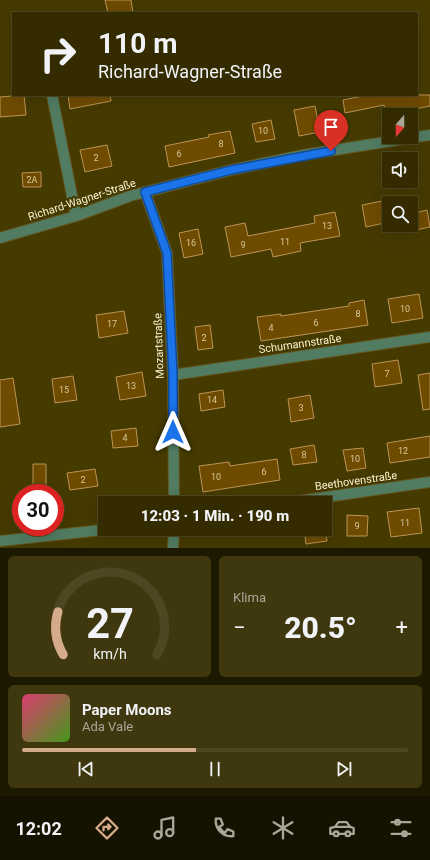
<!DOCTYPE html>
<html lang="de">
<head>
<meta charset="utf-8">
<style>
	:root { --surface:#342c00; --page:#3f380f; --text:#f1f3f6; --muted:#a9a799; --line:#4e4822; --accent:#d6ab8b }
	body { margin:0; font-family:Roboto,sans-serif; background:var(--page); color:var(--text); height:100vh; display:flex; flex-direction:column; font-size:15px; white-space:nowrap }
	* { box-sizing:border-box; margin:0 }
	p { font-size:13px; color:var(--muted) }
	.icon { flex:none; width:22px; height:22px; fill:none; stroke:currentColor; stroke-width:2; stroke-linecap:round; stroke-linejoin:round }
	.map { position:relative; height:548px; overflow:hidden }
	.sheet { display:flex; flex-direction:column; gap:8px; padding:8px; background:#1d1800; flex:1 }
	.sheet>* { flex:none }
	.top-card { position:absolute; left:12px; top:12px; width:406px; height:84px; border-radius:0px; box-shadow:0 4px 16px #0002,0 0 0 1px var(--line); background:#342c00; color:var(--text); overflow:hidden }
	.needle { width:26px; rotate:200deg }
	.buttons { position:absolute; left:382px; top:108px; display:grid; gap:8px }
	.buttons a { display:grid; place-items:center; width:36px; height:36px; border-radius:0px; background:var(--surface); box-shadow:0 4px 16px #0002,0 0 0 1px var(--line); font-size:20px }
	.speed { position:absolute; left:12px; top:484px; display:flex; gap:8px; font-size:20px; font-weight:700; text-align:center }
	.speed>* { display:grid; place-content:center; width:52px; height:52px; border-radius:50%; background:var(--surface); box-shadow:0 4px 16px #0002,0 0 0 1px var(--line); line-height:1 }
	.speed .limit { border:6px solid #d22; background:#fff; color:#111 }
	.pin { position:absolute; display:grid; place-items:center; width:34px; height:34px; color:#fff; margin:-41px -17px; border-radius:50% 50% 50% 0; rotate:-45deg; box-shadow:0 0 4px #0007 }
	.pin .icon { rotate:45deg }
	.me { position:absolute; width:44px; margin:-22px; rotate:0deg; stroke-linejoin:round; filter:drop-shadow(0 0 3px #0008) }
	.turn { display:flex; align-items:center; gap:14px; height:84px; padding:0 20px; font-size:18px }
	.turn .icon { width:52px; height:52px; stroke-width:2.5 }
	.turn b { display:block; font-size:28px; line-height:34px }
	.big { font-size:30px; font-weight:800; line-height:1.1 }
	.sheet .widget { flex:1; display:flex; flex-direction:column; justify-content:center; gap:6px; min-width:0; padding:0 14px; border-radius:6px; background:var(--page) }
	.sheet .dial { align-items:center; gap:0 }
	.dial svg { height:104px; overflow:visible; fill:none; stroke:var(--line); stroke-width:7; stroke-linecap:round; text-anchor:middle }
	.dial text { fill:var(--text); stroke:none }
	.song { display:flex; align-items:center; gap:12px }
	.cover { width:48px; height:48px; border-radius:6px; background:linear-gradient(135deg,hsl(340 70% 55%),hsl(100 70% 35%)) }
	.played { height:4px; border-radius:2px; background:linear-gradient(90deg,var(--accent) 45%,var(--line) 45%) }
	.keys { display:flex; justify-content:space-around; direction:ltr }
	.heat { display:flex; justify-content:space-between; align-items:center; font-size:22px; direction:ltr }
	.sheet .tiles { flex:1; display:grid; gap:8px; grid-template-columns:1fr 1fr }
	.widget:last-child { grid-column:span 2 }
	.trip { position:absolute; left:98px; top:496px; width:234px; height:40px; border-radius:0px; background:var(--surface); box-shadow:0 4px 16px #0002,0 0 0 1px var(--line); font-weight:800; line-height:40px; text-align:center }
	.menu { display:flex; height:64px; justify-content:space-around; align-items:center; background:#151200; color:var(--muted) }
	.menu .icon { width:28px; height:28px }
	.menu .selected { color:var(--accent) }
	.menu b { font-size:18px; color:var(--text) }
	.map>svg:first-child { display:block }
</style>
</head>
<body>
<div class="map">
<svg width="430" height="548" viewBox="0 0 430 548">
	<rect width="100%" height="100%" fill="#453a00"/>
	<path fill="#6f4b00" stroke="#bb9456" d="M105,0H131L133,13H108Z
		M24,95L26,115L0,117V97Z
		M68,95H110L111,101L70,109Z
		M368,95H430V106L386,115L384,105L345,113L343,100Z
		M315,106L320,132L299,136L294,110Z
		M271,120L275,139L256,142L252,124Z
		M230,131L235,153L169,167L165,146L209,137L208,135Z
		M107,145L112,166L85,172L80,150Z
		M41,172V187H23L22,173Z
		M387,200L389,222L366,227L362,205Z
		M427,210L430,227L411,231V214Z
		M335,212L340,236L300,243L301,251L273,257L271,249L231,257L225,227L245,223L248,236L315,223L314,216Z
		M198,229L203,254L184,258L179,233Z
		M419,294L423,318L392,323L388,299Z
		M364,300L368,325L261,341L257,317L281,314V316L349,306V303Z
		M124,311L128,333L99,338L96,315Z
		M210,325L213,348L198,350L195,327Z
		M398,360L402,383L375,387L372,364Z
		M142,372L146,396L120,400L116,377Z
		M430,373V409L423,410L418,375Z
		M73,376L77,400L55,403L52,379Z
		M13,378L20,424L0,427V380Z
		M223,390L225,407L201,411L199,394Z
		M310,395L314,418L291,422L288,399Z
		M136,428L138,446L113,448L111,431Z
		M430,436V457L390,463L387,443Z
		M314,445L317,462L293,465L290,449Z
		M363,448L366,468L347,471L343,450Z
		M277,459L280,480L203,492L199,466L229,462L230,466Z
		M33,464H46V493H33Z
		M95,469L98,486L70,490L67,473Z
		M419,508L422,533L391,537L387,512Z
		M347,515L368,516L367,536H347Z
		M304,529H325L327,541L306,544Z"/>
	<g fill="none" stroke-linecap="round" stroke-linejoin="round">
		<defs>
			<path id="minor" d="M52,95L76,216
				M145,192L167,253L173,375L174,503
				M0,238L76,216L130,196L231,170L303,155L430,135
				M173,375L430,337
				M285,503L430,482
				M0,541L111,529
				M173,548L174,529"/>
		</defs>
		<use href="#minor" stroke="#625721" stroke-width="12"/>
		<use href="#minor" stroke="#517c62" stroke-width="10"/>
	</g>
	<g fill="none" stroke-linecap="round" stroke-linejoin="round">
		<defs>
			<path id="route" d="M173,432V375L167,253L145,192L231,170L331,151"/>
		</defs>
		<use href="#route" stroke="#114b97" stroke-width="10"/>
		<use href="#route" stroke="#1a73e8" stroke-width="7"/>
	</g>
	<g text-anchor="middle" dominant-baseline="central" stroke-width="4" stroke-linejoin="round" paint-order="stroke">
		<g font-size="9" fill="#d6c89a">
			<text x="263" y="131">10</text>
			<text x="221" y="144">8</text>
			<text x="179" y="154">6</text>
			<text x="96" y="158">2</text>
			<text x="32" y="180">2A</text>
			<text x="327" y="226">13</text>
			<text x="285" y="242">11</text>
			<text x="191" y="243">16</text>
			<text x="243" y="245">9</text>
			<text x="405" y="309">10</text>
			<text x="358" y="314">8</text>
			<text x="316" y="323">6</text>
			<text x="112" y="324">17</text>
			<text x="271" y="328">4</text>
			<text x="204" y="338">2</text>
			<text x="387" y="374">7</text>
			<text x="131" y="386">13</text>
			<text x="64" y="390">15</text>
			<text x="212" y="400">14</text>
			<text x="301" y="408">3</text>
			<text x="125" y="438">4</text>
			<text x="403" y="451">12</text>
			<text x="304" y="455">8</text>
			<text x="355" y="459">10</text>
			<text x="264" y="472">6</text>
			<text x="216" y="477">10</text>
			<text x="83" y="480">2</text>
			<text x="405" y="523">11</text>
			<text x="357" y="526">9</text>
		</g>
		<g font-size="11" fill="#f8f1ce" stroke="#453a00">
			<text transform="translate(82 200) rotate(-18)">Richard-Wagner-Straße</text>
			<text transform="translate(300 344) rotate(-8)">Schumannstraße</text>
			<text transform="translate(159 346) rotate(-92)">Mozartstraße</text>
			<text transform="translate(356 481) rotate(-8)">Beethovenstraße</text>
		</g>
	</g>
</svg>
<div class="buttons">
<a><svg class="needle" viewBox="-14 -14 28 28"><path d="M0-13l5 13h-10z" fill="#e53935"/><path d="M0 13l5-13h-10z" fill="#a9a799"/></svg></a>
<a><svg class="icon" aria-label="sound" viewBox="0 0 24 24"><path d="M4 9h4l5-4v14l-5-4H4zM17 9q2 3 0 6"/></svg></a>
<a><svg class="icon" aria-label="search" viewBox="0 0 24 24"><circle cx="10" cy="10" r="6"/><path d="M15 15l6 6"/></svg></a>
</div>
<div class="speed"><div class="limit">30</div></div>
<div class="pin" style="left:331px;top:151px;background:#d93025"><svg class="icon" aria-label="arrive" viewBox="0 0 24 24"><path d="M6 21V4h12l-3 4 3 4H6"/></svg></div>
<svg class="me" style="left:173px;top:432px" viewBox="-20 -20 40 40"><path d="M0-17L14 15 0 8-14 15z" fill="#1a73e8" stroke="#fff" stroke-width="4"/></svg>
<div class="trip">12:03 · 1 Min. · 190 m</div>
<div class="top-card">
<div class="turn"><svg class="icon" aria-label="right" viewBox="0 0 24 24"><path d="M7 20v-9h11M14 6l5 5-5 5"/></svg><div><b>110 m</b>Richard-Wagner-Straße</div></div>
</div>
</div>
<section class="sheet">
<div class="tiles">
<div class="widget dial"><svg viewBox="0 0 100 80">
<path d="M14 69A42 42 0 1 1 86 69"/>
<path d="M14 69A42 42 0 0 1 10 36" stroke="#d6ab8b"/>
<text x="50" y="56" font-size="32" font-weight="700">27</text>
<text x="50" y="72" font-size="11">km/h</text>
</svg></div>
<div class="widget"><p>Klima</p>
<div class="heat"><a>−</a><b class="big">20.5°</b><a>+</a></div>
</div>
<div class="widget">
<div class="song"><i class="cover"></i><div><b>Paper Moons</b><p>Ada Vale</p></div></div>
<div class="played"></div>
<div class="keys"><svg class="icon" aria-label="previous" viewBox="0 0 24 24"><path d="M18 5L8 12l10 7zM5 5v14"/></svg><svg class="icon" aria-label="pause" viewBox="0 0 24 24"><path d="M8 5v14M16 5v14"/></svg><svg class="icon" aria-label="next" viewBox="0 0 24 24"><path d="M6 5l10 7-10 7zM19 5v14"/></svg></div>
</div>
</div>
</section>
<nav class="menu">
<b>12:02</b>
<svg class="icon selected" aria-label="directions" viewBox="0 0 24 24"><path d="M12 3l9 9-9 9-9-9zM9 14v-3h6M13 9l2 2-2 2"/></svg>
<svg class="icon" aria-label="music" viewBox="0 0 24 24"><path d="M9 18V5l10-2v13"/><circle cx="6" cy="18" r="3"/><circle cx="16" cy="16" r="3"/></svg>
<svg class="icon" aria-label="phone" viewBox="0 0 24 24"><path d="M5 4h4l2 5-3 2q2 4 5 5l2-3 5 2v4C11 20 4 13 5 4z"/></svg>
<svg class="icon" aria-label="climate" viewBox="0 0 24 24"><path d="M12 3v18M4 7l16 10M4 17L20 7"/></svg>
<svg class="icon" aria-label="car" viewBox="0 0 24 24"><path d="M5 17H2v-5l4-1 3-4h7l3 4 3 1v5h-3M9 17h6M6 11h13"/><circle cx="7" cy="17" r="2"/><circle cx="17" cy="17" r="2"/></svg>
<svg class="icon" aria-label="filters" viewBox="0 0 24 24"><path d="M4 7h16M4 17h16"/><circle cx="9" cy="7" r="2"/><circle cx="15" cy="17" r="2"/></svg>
</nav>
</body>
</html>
